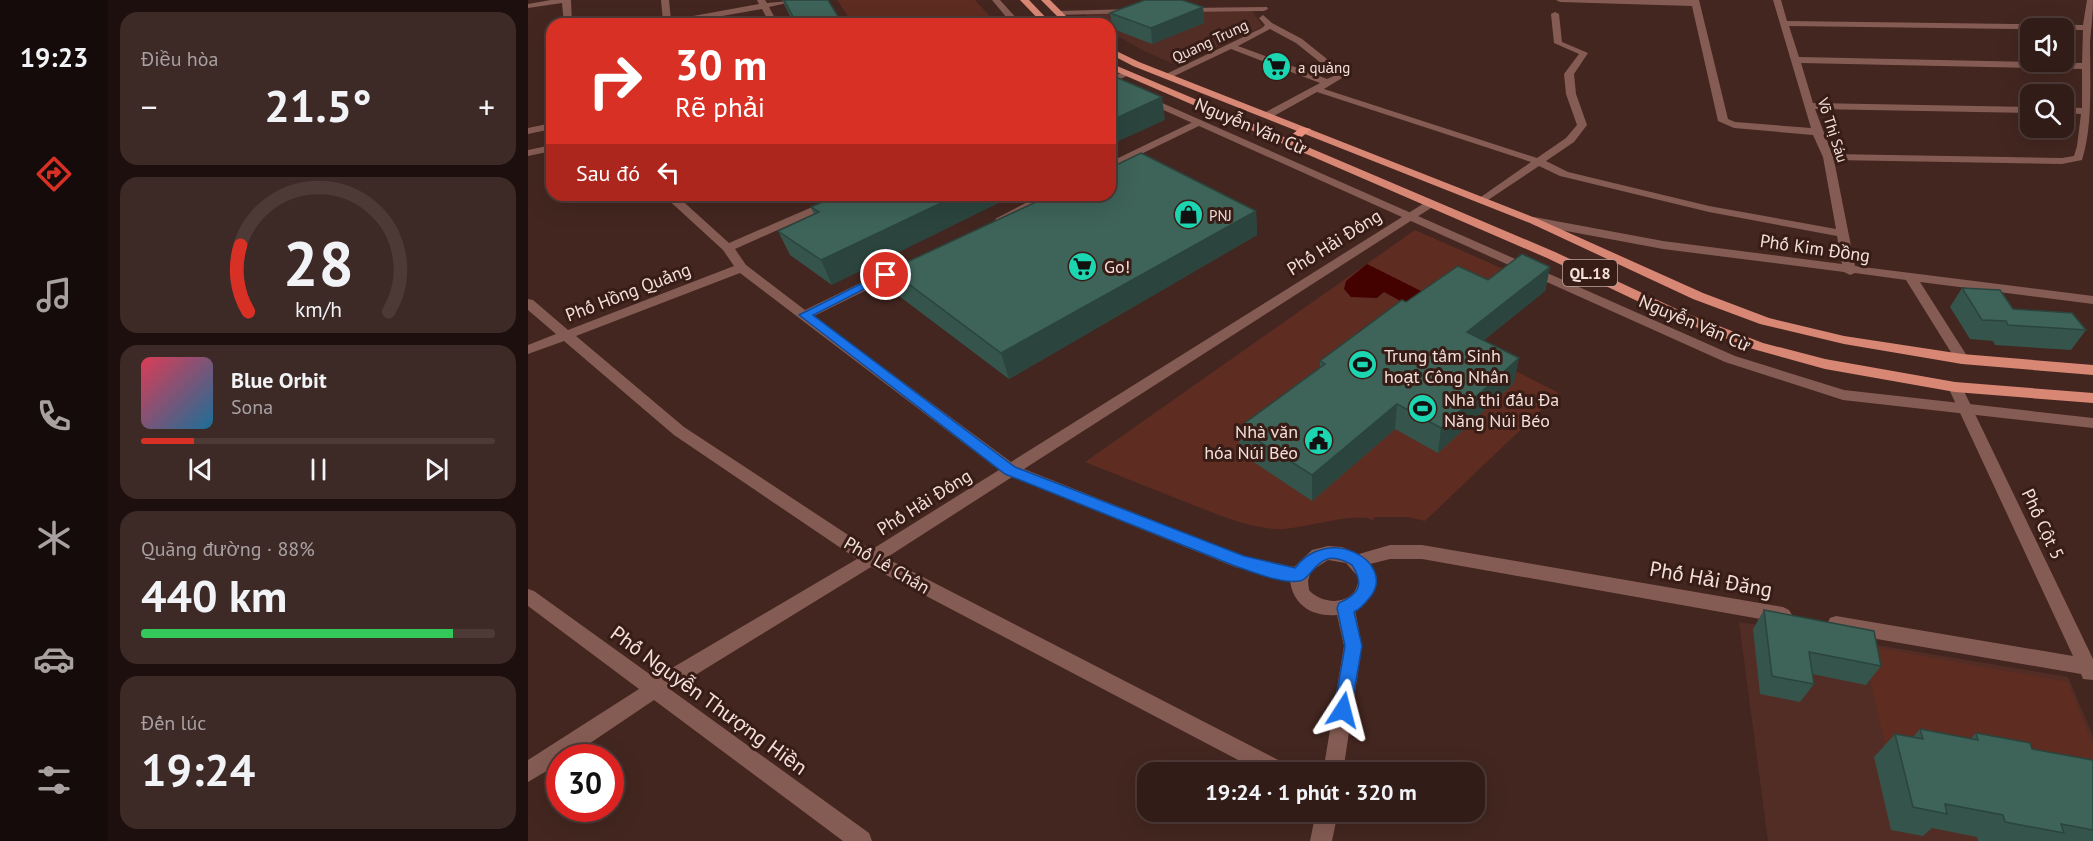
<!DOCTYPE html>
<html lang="vi">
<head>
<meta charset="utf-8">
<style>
	:root { --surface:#321c18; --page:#3d2925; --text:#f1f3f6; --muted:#a8a1a2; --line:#4d3a37; --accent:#d93025 }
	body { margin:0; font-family:"PT Sans",sans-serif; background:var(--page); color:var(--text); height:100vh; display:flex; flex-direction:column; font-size:22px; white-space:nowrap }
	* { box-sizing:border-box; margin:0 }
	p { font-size:20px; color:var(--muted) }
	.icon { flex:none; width:33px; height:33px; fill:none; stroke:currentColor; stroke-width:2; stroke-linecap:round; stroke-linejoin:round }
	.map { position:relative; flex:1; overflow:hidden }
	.sheet { display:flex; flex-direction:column; gap:12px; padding:12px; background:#1c0f0d; width:420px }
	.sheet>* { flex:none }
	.hud { position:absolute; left:18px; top:18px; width:570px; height:183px; border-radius:18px; box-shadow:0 6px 24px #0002,0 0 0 2px var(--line); background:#d93025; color:#fff; overflow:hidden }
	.buttons { position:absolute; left:1492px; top:18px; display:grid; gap:12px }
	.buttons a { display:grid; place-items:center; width:54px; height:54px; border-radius:12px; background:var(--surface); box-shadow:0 6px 24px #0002,0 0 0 2px var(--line); font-size:30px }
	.speed { position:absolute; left:18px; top:744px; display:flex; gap:12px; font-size:30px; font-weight:700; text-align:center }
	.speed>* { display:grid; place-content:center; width:78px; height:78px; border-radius:50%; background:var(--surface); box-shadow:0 6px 24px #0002,0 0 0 2px var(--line); line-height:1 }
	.speed .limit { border:9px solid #d22; background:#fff; color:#111 }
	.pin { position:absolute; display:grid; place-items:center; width:51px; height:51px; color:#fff; margin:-26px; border:3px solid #fff; border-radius:50%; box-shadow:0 2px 6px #0007 }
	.me { position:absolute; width:66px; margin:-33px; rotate:9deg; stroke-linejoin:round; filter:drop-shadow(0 0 4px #0008) }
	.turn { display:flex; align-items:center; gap:21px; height:126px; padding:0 30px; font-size:27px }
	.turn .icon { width:78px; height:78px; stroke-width:2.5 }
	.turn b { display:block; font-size:42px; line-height:51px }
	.then { display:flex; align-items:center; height:57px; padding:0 30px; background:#0003; gap:12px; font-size:22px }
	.big { font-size:45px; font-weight:600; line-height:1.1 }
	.sheet .widget { flex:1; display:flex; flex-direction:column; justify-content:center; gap:9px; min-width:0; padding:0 21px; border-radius:18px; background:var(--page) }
	.sheet .dial { align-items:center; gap:0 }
	.dial svg { height:156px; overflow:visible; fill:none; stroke:var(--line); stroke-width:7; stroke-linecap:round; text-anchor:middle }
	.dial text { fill:var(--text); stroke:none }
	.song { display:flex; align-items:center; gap:18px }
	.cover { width:72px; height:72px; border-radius:9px; background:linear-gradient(135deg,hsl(350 70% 55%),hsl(200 70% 35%)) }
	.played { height:6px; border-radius:3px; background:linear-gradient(90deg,var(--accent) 15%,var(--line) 15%) }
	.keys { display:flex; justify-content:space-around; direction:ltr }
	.heat { display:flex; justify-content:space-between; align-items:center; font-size:33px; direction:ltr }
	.charge { height:9px; border-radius:4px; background:linear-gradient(90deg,#34c759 88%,var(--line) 0) }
	.trip { position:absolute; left:609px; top:762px; width:348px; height:60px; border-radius:18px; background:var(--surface); box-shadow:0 6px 24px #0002,0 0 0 2px var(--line); font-weight:600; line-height:60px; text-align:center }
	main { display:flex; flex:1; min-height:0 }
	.tab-bar { display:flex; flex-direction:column; width:108px; justify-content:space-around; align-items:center; background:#140b0a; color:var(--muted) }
	.tab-bar .icon { width:42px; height:42px }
	.tab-bar .on { color:var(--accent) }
	.tab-bar b { font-size:27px; color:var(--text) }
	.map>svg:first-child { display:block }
</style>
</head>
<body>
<main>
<nav class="tab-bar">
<b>19:23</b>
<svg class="icon on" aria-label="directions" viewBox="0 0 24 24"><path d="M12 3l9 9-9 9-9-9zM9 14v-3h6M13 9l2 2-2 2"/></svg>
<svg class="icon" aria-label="music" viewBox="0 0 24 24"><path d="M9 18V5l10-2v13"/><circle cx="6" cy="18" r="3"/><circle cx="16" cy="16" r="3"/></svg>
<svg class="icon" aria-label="phone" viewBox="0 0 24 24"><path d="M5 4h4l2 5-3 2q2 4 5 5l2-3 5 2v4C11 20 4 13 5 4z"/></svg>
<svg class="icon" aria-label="climate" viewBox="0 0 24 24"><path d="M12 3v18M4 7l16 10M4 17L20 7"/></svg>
<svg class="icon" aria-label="car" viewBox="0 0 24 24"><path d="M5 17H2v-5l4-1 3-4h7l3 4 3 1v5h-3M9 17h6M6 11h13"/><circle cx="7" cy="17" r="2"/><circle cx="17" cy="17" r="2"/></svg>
<svg class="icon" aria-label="filters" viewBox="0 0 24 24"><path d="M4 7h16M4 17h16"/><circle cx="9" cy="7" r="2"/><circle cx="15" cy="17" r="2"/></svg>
</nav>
<section class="sheet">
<div class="widget"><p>Điều hòa</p>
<div class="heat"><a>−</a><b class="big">21.5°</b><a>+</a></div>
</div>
<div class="widget dial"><svg viewBox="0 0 100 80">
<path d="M14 69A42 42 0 1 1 86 69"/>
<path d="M14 69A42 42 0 0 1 10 35" stroke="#d93025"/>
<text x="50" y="56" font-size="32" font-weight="700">28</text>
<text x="50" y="72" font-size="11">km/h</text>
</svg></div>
<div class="widget">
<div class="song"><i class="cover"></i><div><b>Blue Orbit</b><p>Sona</p></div></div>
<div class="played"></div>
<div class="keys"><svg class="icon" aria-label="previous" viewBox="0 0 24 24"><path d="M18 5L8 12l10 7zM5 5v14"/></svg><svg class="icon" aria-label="pause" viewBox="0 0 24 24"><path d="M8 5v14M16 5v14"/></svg><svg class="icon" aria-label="next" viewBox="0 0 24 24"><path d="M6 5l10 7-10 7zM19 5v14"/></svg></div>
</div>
<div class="widget"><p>Quãng đường · 88%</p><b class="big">440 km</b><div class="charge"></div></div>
<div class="widget"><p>Đến lúc</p><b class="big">19:24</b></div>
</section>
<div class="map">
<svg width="1565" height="841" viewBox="0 0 1565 841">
	<rect width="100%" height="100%" fill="#432620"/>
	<path fill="#522d25" d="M723,9L735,27L648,65L616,51L582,32V24H569L556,14Z
		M1211,622L1540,677L1565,736V841H1240Z"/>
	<path fill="#5e2c21" d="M309,0H447L469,24H325Z
		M887,230L989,275L922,338L1031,393L897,521L880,517H847L844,520C830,511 773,529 753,529C720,529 690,514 660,503C626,489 591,476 557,462Z
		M1334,645L1540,682L1565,745V785L1357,745Z"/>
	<path fill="#430100" d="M839,264L897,293L878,304L856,292L849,298L823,297L816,289L818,281Z"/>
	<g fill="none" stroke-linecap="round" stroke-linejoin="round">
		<path fill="#855c53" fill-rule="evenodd" d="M23,0H43L44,24H36L34,3L0,8V4Z
			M133,0H141L143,20L231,4L229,0H237L239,3L272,0L241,7L250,24H242L234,9L149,24H131L135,22Z
			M1028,0H1171L1200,119L1207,122L1283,128L1245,0H1253L1259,21L1555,25L1559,0H1565C1565,14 1563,28 1562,42C1562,78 1565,126 1554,160L1534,164L1306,160L1327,266L1565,296V304L1392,282L1441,359L1434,364L1429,362L1378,280L1327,273L1322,275L1316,272L1135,249L1006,225L1000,221L1006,217L1135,241L1314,264L1309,236L1181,212L1032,176L1011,166L954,204L948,201L950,199L1003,162L789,92L744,117H736V113L792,83L703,49L642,78L634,76L734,28L737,25L731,18L735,15L744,23L774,39L819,75L796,89L1009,158L1038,138L1049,125L1038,94L1036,74L1051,54L1026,43L1023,14L1027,12L1031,14L1034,42L1060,53L1046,74L1048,94L1059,125L1046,142L1018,161L1040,172L1181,206L1308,229L1295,157L1285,135L1206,128L1190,121L1164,6L1032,2ZM1261,26L1555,30L1554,63L1271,57ZM742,29L768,43L808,75L799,79L710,46ZM1273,63L1554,69V108L1536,107V113L1553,114L1549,146L1546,156L1534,158L1304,154L1287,109L1503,113V107L1285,103Z
			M739,7L740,9L736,11L656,12L652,10L656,8Z
			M605,9L609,11L608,13L530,15L526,13L530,11Z
			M595,72L603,74L582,84V78Z
			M669,120L674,123L673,125L582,169V162Z
			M24,123V129L0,134V128Z
			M24,145V151L0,156V150Z
			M135,195H148L201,243L312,195H328L207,249L218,265L277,310L375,262H383V268L286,316L483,462L898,202H906V206L496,469L715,556L766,567L784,550L800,546L814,547L831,554L862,545H894L1255,607L1261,610L1264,615L1261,620L1255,623L894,559H862L842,564L849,578C845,593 842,604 827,610L834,646L815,772H795L816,646L809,615C785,617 765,606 762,580L707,567L484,477L358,558L760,765L763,772H733L343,567L143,690L341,833L344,841H315L126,700L40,758H32V763L0,782V760L111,689L0,606V589L6,591L127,678L329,559L146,435L36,341L0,354V345L28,334L0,310V299L5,300L40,330L206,266L195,250ZM212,273L471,470L343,550L156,427L48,336ZM800,560L818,563L831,578C830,582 829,589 826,592C815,606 791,602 781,590L780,581L783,571Z
			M513,195H528L477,221L473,223L467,219Z
			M1427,382L1434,387L1565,659V680L1555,679L1553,674L1308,632L1302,630L1299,624L1302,618L1308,616L1545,656L1420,387Z
			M788,812H810L804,841H782Z"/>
		<path fill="#855c53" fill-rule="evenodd" d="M464,0H472L490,20L513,15L517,18L496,24H484Z
			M582,80L1207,356L1316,390L1565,418V428L1315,400L1197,362L582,86Z"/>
		<path fill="#d98775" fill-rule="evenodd" d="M492,0H501L524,24H515Z
			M513,0H522L546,24H537Z
			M582,48L611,62L1010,219L1175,293L1241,318L1316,336L1434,354L1565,365V375L1434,364L1316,344L1232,324L1165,299L1002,223L605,66L582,54Z
			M582,63L1027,252L1157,313L1235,343L1297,359L1427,382L1565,393V403L1427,392L1297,369L1225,349L1147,319L1019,258L582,69Z"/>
		<path fill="#ea907c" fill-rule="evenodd" d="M773,127L783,129L767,143H759V139Z"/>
	</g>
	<path fill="#35554c" d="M254,0H300L314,24H266Z
		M675,7L676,23L624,44L585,29L582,13Z
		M311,195L304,285L262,255L250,231L286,215L283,207Z
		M728,211L729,235L481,379L371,296L362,270Z
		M1022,267L1017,291L956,340L986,383L910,453L867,429L784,501L712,453L710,428L792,367V361L878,302L960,280Z
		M1434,288L1485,309L1558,330L1543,350L1467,345L1465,341L1442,339L1422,307Z
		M1236,610L1353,666L1338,685L1284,674L1286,684L1272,702L1232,694L1225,629Z
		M1392,729L1442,739L1448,733L1504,749L1565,762V841H1450L1449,837L1404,828L1395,836L1363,830L1346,757L1367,734L1385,737Z"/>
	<path fill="#2b453e" d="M675,7L676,23L624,44L623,28Z
		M634,97L637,120L582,145V121Z
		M430,195H487L304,285L293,260Z
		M728,211L729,235L481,379L473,353Z
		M1022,267L1017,291L935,357L939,332Z
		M991,358L986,383L910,453L913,428Z
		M869,404L867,429L784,501V475Z"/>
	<path fill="#3e6358" stroke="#2b453e" stroke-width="1.5" d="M256,0H300L314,23L307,24H269Z
		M617,0H654L675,7L623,28L582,13Z
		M583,75L634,97L582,121V76Z
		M613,153L728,211L473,353L362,270L523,195H582V168Z
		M311,195H430L293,260L250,231L291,212L283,207Z
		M994,254L1022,267L939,332L991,358L913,428L869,404L784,475L710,428L797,364L792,361L874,300L878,302L930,266L960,280Z
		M1434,288L1472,290L1485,309L1544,313L1558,330L1480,325L1478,321L1454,320Z
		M1236,610L1346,631L1353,666L1281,652L1286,684L1244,676Z
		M1392,729L1450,740L1448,733L1502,743L1504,749L1564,760L1565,762V830L1533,824L1536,833L1477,822L1475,815L1417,804L1419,814L1385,807L1367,734L1395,739Z"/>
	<path fill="#1a73e8" stroke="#114b97" stroke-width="1.5" d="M354,273L364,275L285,315L487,467L716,556L767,568C799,524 868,561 843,596C837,603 834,608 826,612L834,646L822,715L815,718L809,715L806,710L817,646L809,608L811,603C832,594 836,584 824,565C789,544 786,579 772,581C753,584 725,572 707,566L477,474L271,315Z"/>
	<defs>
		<symbol id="supermarket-disc" viewBox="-11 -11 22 22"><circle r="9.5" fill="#1cd5b1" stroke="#381c16"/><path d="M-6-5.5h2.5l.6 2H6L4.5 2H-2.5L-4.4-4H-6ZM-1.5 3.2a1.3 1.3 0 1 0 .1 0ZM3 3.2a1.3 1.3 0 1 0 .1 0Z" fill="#111"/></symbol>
		<symbol id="shop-disc" viewBox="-11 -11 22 22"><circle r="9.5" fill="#1cd5b1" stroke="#381c16"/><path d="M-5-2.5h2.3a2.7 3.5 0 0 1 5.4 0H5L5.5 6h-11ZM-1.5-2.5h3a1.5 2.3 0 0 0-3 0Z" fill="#111"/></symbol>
		<symbol id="stadium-disc" viewBox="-11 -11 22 22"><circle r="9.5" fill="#1cd5b1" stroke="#381c16"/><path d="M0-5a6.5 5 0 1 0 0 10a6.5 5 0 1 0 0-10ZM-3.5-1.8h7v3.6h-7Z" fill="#111"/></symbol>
		<symbol id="civic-disc" viewBox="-11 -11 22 22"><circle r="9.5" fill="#1cd5b1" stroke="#381c16"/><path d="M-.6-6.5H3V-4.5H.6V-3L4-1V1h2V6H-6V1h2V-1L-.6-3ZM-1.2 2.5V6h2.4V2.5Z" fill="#111"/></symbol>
	</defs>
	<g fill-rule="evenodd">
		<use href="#supermarket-disc" x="732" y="50" width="33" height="33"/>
		<use href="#shop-disc" x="644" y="198" width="33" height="33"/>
		<use href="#supermarket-disc" x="538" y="250" width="33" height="33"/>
		<use href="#stadium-disc" x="818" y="348" width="33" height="33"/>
		<use href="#stadium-disc" x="878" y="392" width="33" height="33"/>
		<use href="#civic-disc" x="774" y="424" width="33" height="33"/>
	</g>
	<g text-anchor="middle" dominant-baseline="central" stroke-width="6" stroke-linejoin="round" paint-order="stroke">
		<g font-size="15" fill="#f4e0db" stroke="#381c16">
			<text transform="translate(682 41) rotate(-25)">Quang Trung</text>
			<text transform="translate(1305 130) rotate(72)">Võ Thị Sáu</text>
		</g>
		<g font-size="15" fill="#f4e0db" stroke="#381c16" text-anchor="start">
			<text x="770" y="67">a quảng</text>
			<text x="681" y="215">PNJ</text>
		</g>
		<rect fill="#381c16" stroke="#bca5a0" stroke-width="1.5" x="1035" y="260" width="54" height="26" rx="4.5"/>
		<g font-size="16" font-weight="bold" fill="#f4e0db">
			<text x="1062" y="273">QL.18</text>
		</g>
		<g font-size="18" fill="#f4e0db" stroke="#381c16">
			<text transform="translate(723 126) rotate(23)">Nguyễn Văn Cừ</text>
			<text transform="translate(806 242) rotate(-32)">Phố Hải Đông</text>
			<text transform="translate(1287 248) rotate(8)">Phố Kim Đồng</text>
			<text transform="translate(100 292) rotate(-21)">Phố Hồng Quảng</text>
			<text transform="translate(1167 323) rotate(23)">Nguyễn Văn Cừ</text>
			<text transform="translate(396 502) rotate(-32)">Phố Hải Đông</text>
			<text transform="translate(1515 524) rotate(65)">Phố Cột 5</text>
			<text transform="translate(359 565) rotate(30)">Phố Lê Chân</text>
		</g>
		<g font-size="18" fill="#f4e0db" stroke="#381c16" text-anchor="start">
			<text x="576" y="266">Go!</text>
			<text x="856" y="355">Trung tâm Sinh<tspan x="856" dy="21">hoạt Công Nhân</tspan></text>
			<text x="916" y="399">Nhà thi đấu Đa<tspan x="916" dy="21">Năng Núi Béo</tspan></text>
			<text x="770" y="431" text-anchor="end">Nhà văn<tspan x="770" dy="21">hóa Núi Béo</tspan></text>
		</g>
		<g font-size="21" fill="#f4e0db" stroke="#381c16">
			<text transform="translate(1183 579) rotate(10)">Phố Hải Đăng</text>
			<text transform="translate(181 700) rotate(36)">Phố Nguyễn Thượng Hiền</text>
		</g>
	</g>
</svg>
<div class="buttons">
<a><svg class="icon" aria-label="sound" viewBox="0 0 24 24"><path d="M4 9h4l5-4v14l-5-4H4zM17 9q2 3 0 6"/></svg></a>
<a><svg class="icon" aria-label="search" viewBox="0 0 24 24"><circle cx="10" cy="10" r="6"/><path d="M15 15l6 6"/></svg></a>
</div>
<div class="speed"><div class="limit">30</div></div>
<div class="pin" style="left:358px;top:275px;background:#d93025"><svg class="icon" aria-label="arrive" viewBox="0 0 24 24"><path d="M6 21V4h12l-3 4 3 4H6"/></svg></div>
<svg class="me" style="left:815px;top:710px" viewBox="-20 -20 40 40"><path d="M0-17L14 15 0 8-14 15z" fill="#1a73e8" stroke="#fff" stroke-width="4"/></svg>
<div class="trip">19:24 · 1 phút · 320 m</div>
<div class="hud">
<div class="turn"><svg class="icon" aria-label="right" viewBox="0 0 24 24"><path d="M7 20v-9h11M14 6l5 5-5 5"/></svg><div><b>30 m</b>Rẽ phải</div></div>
<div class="then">Sau đó<svg class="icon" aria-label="left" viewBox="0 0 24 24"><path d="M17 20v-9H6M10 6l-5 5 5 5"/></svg></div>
</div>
</div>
</main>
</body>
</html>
